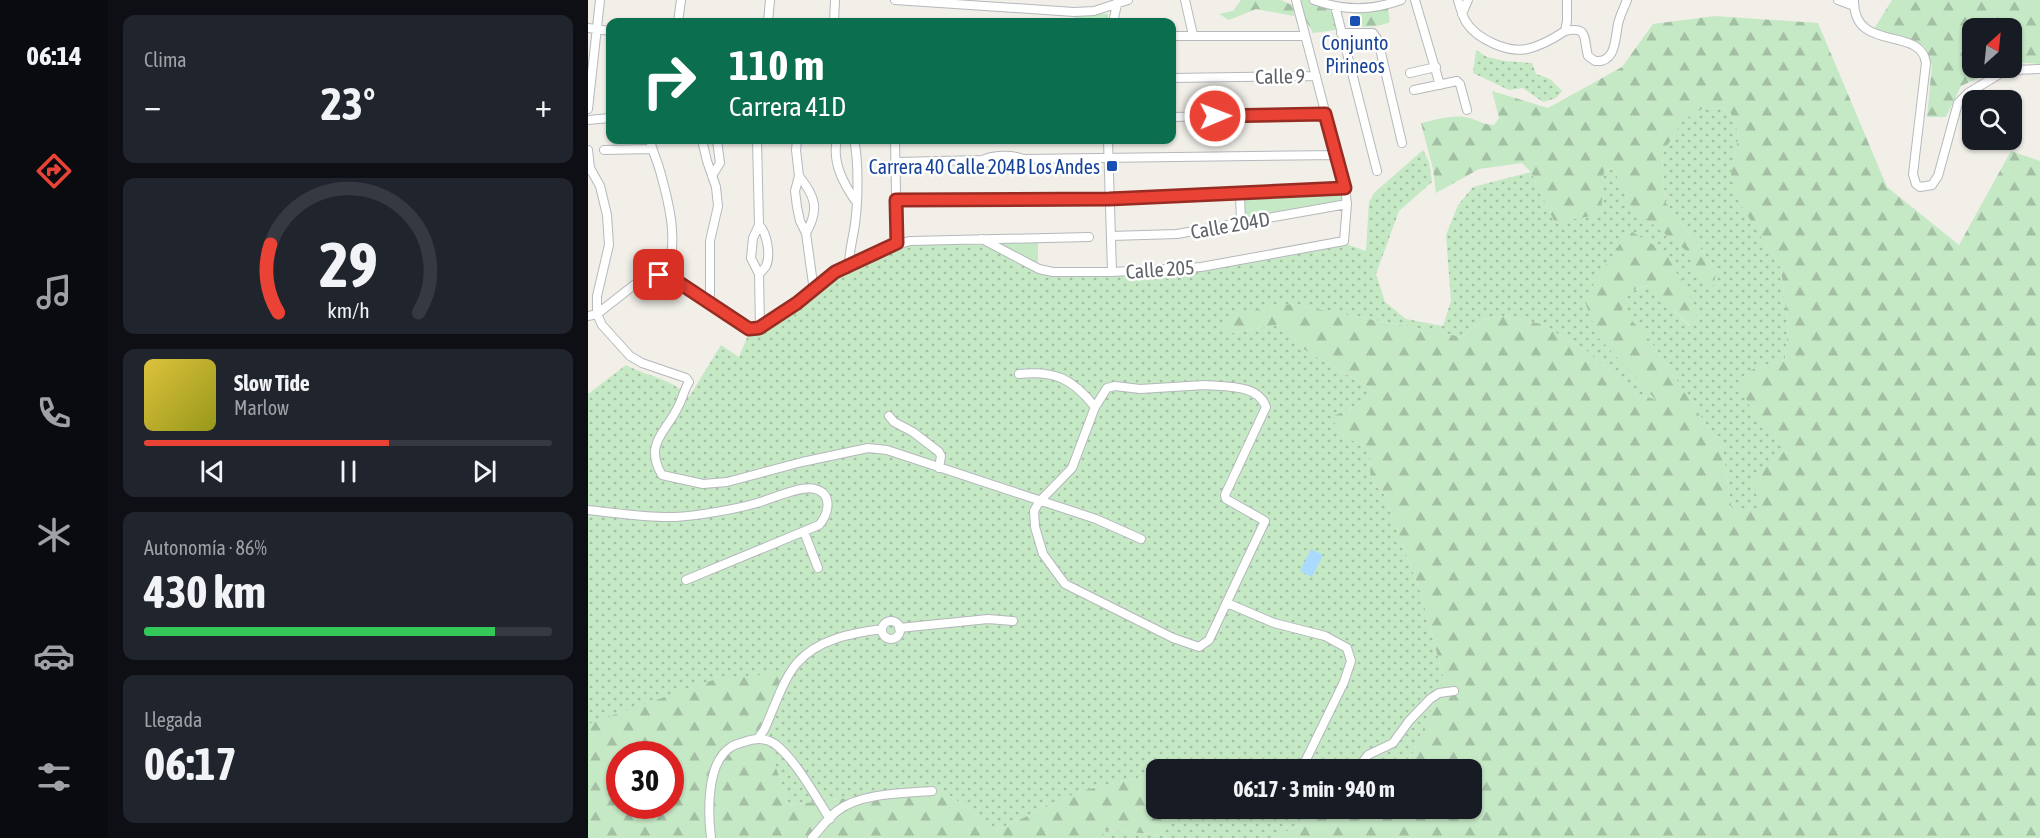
<!DOCTYPE html>
<html lang="es">
<head>
<meta charset="utf-8">
<style>
	:root { --surface:#171b24; --page:#20242c; --text:#f1f3f6; --muted:#9ea1a6; --line:#363941; --accent:#ea4335 }
	body { margin:0; font-family:"Asap Condensed",sans-serif; background:var(--page); color:var(--text); height:100vh; display:flex; flex-direction:column; font-size:22px; white-space:nowrap }
	* { box-sizing:border-box; margin:0 }
	p { font-size:20px; color:var(--muted) }
	.icon { flex:none; width:33px; height:33px; fill:none; stroke:currentColor; stroke-width:2; stroke-linecap:round; stroke-linejoin:round }
	.map { position:relative; flex:1; overflow:hidden }
	.drawer { display:flex; flex-direction:column; gap:15px; padding:15px; background:#0d0f14; width:480px }
	.drawer>* { flex:none }
	.hud { position:absolute; left:18px; top:18px; width:570px; height:126px; border-radius:12px; box-shadow:0 2px 4px #0004; background:#0b6e4f; color:#fff; overflow:hidden }
	.needle { width:39px; rotate:27deg }
	.tools { position:absolute; left:1374px; top:18px; display:grid; gap:12px }
	.tools a { display:grid; place-items:center; width:60px; height:60px; border-radius:12px; background:var(--surface); box-shadow:0 2px 4px #0004; font-size:30px }
	.speed { position:absolute; left:18px; top:741px; display:flex; gap:12px; font-size:30px; font-weight:700; text-align:center }
	.speed>* { display:grid; place-content:center; width:78px; height:78px; border-radius:50%; background:var(--surface); box-shadow:0 2px 4px #0004; line-height:1 }
	.speed .limit { border:9px solid #d22; background:#fff; color:#111 }
	.pin { position:absolute; display:grid; place-items:center; width:51px; height:51px; color:#fff; margin:-26px; border-radius:12px; box-shadow:0 3px 9px #0006 }
	.me { position:absolute; width:66px; margin:-33px; rotate:89deg; stroke-linejoin:round; filter:drop-shadow(0 0 4px #0008) }
	.turn { display:flex; align-items:center; gap:21px; height:126px; padding:0 24px; font-size:27px }
	.turn .icon { width:78px; height:78px; stroke-width:2.5 }
	.turn b { display:block; font-size:42px; line-height:51px }
	.big { font-size:45px; font-weight:700; line-height:1.1 }
	.drawer .tile { flex:1; display:flex; flex-direction:column; justify-content:center; gap:9px; min-width:0; padding:0 21px; border-radius:12px; background:var(--page) }
	.drawer .dial { align-items:center; gap:0 }
	.dial svg { height:156px; overflow:visible; fill:none; stroke:var(--line); stroke-width:7; stroke-linecap:round; text-anchor:middle }
	.dial text { fill:var(--text); stroke:none }
	.song { display:flex; align-items:center; gap:18px }
	.cover { width:72px; height:72px; border-radius:9px; background:linear-gradient(135deg,hsl(50 70% 55%),hsl(60 70% 35%)) }
	.played { height:6px; border-radius:3px; background:linear-gradient(90deg,var(--accent) 60%,var(--line) 60%) }
	.keys { display:flex; justify-content:space-around; direction:ltr }
	.heat { display:flex; justify-content:space-between; align-items:center; font-size:33px; direction:ltr }
	.charge { height:9px; border-radius:4px; background:linear-gradient(90deg,#34c759 86%,var(--line) 0) }
	.trip { position:absolute; left:558px; top:759px; width:336px; height:60px; border-radius:12px; background:var(--surface); box-shadow:0 2px 4px #0004; font-weight:700; line-height:60px; text-align:center }
	main { display:flex; flex:1; min-height:0 }
	.menu { display:flex; flex-direction:column; width:108px; justify-content:space-around; align-items:center; background:#090b0e; color:var(--muted) }
	.menu .icon { width:42px; height:42px }
	.menu .current { color:var(--accent) }
	.menu b { font-size:27px; color:var(--text) }
	.map>svg:first-child { display:block }
</style>
</head>
<body>
<main>
<nav class="menu">
<b>06:14</b>
<svg class="icon current" aria-label="directions" viewBox="0 0 24 24"><path d="M12 3l9 9-9 9-9-9zM9 14v-3h6M13 9l2 2-2 2"/></svg>
<svg class="icon" aria-label="music" viewBox="0 0 24 24"><path d="M9 18V5l10-2v13"/><circle cx="6" cy="18" r="3"/><circle cx="16" cy="16" r="3"/></svg>
<svg class="icon" aria-label="phone" viewBox="0 0 24 24"><path d="M5 4h4l2 5-3 2q2 4 5 5l2-3 5 2v4C11 20 4 13 5 4z"/></svg>
<svg class="icon" aria-label="climate" viewBox="0 0 24 24"><path d="M12 3v18M4 7l16 10M4 17L20 7"/></svg>
<svg class="icon" aria-label="car" viewBox="0 0 24 24"><path d="M5 17H2v-5l4-1 3-4h7l3 4 3 1v5h-3M9 17h6M6 11h13"/><circle cx="7" cy="17" r="2"/><circle cx="17" cy="17" r="2"/></svg>
<svg class="icon" aria-label="filters" viewBox="0 0 24 24"><path d="M4 7h16M4 17h16"/><circle cx="9" cy="7" r="2"/><circle cx="15" cy="17" r="2"/></svg>
</nav>
<section class="drawer">
<div class="tile"><p>Clima</p>
<div class="heat"><a>−</a><b class="big">23°</b><a>+</a></div>
</div>
<div class="tile dial"><svg viewBox="0 0 100 80">
<path d="M14 69A42 42 0 1 1 86 69"/>
<path d="M14 69A42 42 0 0 1 10 34" stroke="#ea4335"/>
<text x="50" y="56" font-size="32" font-weight="700">29</text>
<text x="50" y="72" font-size="11">km/h</text>
</svg></div>
<div class="tile">
<div class="song"><i class="cover"></i><div><b>Slow Tide</b><p>Marlow</p></div></div>
<div class="played"></div>
<div class="keys"><svg class="icon" aria-label="previous" viewBox="0 0 24 24"><path d="M18 5L8 12l10 7zM5 5v14"/></svg><svg class="icon" aria-label="pause" viewBox="0 0 24 24"><path d="M8 5v14M16 5v14"/></svg><svg class="icon" aria-label="next" viewBox="0 0 24 24"><path d="M6 5l10 7-10 7zM19 5v14"/></svg></div>
</div>
<div class="tile"><p>Autonomía · 86%</p><b class="big">430 km</b><div class="charge"></div></div>
<div class="tile"><p>Llegada</p><b class="big">06:17</b></div>
</section>
<div class="map">
<svg width="1452" height="838" viewBox="0 0 1452 838">
	<defs>
		<pattern id="grass-dots" width="8" height="8" patternUnits="userSpaceOnUse" patternTransform="scale(1.5)"><rect width="8" height="8" fill="#c5e8c5"/><path d="M2 2h.1M6 6h.1" fill="none" stroke="#a3c0a4" stroke-width="1.8" stroke-linecap="round"/></pattern>
		<pattern id="forest-firs" width="22" height="20" patternUnits="userSpaceOnUse" patternTransform="scale(1.5)"><rect width="22" height="20" fill="#c5e8c5"/><path d="M5 1l3.5 6h-7zM16 11l3.5 6h-7z" fill="#a3c0a4"/></pattern>
	</defs>
	<rect width="100%" height="100%" fill="#f1efe8"/>
	<path fill="url(#grass-dots)" d="M888,50L899,57L917,61L944,63L948,74L962,79L974,91L968,98L955,102L935,88L921,90L885,73Z
		M1116,108L1141,109L1151,135L1143,174L1148,196L1193,269L1200,327L1197,360L1165,369V414L1202,447L1173,511L1144,512L1135,450L1061,339L1033,310L1042,291L1061,285L1101,326L1110,311L1041,230L1010,337L1070,401L1042,391L999,351L953,324L916,316L897,319L874,337L703,304L639,334L693,324L717,350L788,392L760,410L744,417L754,435L783,450L782,480L796,494L832,591L856,679L818,769L568,770V781L562,775L493,791L409,830L350,787L201,805L175,730L0,724V394L38,365C60,377 84,378 101,397L133,345L151,357L160,335L174,331L224,298L249,274L309,246L394,240L450,268H612L755,243L778,251L781,202L786,193L835,150L841,162L844,182L811,211L788,274L797,302L818,319L855,326L863,301L858,235L870,205L885,187L943,172L967,223L1016,169L1026,170L1043,207L1101,252L1106,270L1128,269L1077,202L1074,154L1095,120Z
		M583,809H744L685,838H516L515,830L575,835Z"/>
	<path fill="url(#forest-firs)" fill-rule="evenodd" d="M653,0H693L706,6V16L668,9L641,20L631,14L645,11Z
		M713,0H722L752,11L754,29L725,33L710,6Z
		M1304,0H1452V64L1424,62V28H1384V68H1412L1373,86L1358,117H1339L1344,65L1336,46L1286,29Z
		M798,8L800,9L802,22C792,27 775,28 765,25V15L768,11Z
		M503,13L520,14L519,22H477L492,15Z
		M1126,16L1230,23L1299,187L1371,245L1423,151L1452,161V838H685L744,809L884,808V770L818,769L856,679L832,591L796,494L782,480L783,450L754,435L743,417L760,410L788,392L717,350L693,324L639,334L634,317L703,304L874,337L897,319L916,316L953,324L999,351L1042,391L1068,400L1010,337L996,299L1041,230L1077,252L1110,311L1102,326L1060,285L1042,291L1034,310L1061,339L1135,450L1144,511H1172L1164,476L1202,447L1165,414L1150,380L1165,369L1197,360L1200,327L1193,269L1148,197L1143,174L1151,135L1141,109L1116,108L1095,120L1074,154L1077,202L1128,269L1126,287L1106,270L1100,252L1043,207L1026,170L1016,169L1013,214L967,223L943,172L934,163L891,169L848,193L845,169L833,123C847,120 863,115 877,117C888,119 895,125 906,125L911,118L904,91L960,108L1034,67L1065,24Z
		M200,672L175,730L201,805L350,787L409,830L493,791L562,775L568,781V808L583,809L576,835L515,830L516,838H0V724L125,680ZM32,754H82V806H32Z"/>
	<path fill="#c5e8c5" d="M754,190L755,203L655,221L654,195Z
		M394,240H450V267Z"/>
	<path fill="#aadaff" d="M723,549L735,555L724,577L712,571Z"/>
	<g fill="none" stroke-linecap="round" stroke-linejoin="round">
		<defs>
			<path id="minor" d="M307,0L486,12L506,11L540,0
				M597,0L605,35
				M726,0C756,11 783,11 813,0
				M827,0L852,85
				M870,0C872,7 874,15 878,22C889,39 919,53 939,49C953,46 965,39 977,31L979,21V0
				M1250,0L1266,6
				M1266,0C1265,54 1333,25 1338,63L1325,174L1328,184L1332,187L1344,185L1350,176L1370,103L1380,93L1415,72L1424,70L1452,69
				M747,6L789,171
				M874,14L880,0
				M90,22L93,0
				M180,22L182,0
				M246,22L247,0
				M525,22L530,0
				M0,28L22,31
				M977,31C1001,26 995,38 1000,56L1007,61C1028,63 1027,39 1030,24C1032,15 1036,8 1039,0
				M753,33H785L790,40L814,143
				M584,36H717
				M822,73L848,67
				M584,78L728,76
				M826,90L869,81L872,84L879,110
				M0,109L12,0
				M584,117L737,114
				M0,120L22,118
				M62,140C64,150 69,160 72,171C81,203 92,244 77,277
				M114,140L119,161L128,187L130,206L122,241V305
				M169,140L171,225L165,238L163,258L171,274L172,328
				M209,140L208,150L211,176L207,191L209,207L212,221L218,233L226,291
				M249,140C244,160 255,183 267,200
				M307,140L309,244
				M520,140L524,272
				M0,150L2,168L0,170
				M16,150L64,149
				M394,160C406,155 423,154 435,159L750,155
				M308,162L394,160C404,165 427,167 435,159
				M2,168L12,186L19,215L21,245L9,296V314L14,325L42,356L54,363L98,378L101,382C96,390 95,397 91,405C79,432 55,443 74,475L115,484L139,482L214,462L280,448L299,450L508,519L553,539
				M124,176L132,163L129,140
				M211,176C227,196 232,209 218,233
				M652,194L653,222
				M308,200L521,199L757,188
				M171,225C179,233 183,255 178,266C176,269 174,271 171,274
				M523,236L589,234L759,204
				M394,239L451,269L465,272H524L613,267L756,241L759,204L757,188L708,0
				M261,266C261,251 265,238 267,224C270,202 271,161 266,140
				M0,316L9,314L55,278L71,275L87,280L155,326C179,337 227,284 248,272C259,265 272,262 283,257C297,251 308,244 322,241L501,237
				M431,374C467,370 485,379 507,407
				M617,385C638,387 670,384 678,407L637,495L638,499L677,521L621,640L611,647L585,638L477,584L455,554L447,527L446,511L451,502L484,468L507,407L519,388L527,386L552,389Z
				M301,416L306,422L325,432L351,452L353,456L351,468
				M0,510C29,513 59,518 87,517C109,516 148,509 169,503C183,499 214,485 227,489C246,494 240,515 231,525L98,580
				M216,532L230,568
				M639,603L686,623L737,636L759,648L763,661L756,682L713,770
				M294 630a9 9 0 1 1 18 0a9 9 0 1 1-18 0Z
				M311,628L400,619L425,621
				M171,737L176,730C186,709 194,681 209,663C230,639 264,633 294,629
				M769,770L780,755L805,743L821,721L842,699L851,693L866,691
				M123,838C120,812 118,763 143,747C147,744 152,743 156,742C167,738 177,737 187,744C207,759 228,797 242,819
				M224,838C232,829 240,818 249,811C272,793 316,793 344,791"/>
		</defs>
		<use href="#minor" stroke="#b5b8bc" stroke-width="10"/>
		<use href="#minor" stroke="#fff" stroke-width="8"/>
	</g>
	<g fill="none" stroke-linecap="round" stroke-linejoin="round">
		<defs>
			<path id="route" d="M71,275L87,280L161,329L171,328L209,303L247,272L309,243L308,200L521,199L757,188L737,114L627,116"/>
		</defs>
		<use href="#route" stroke="#982c22" stroke-width="15"/>
		<use href="#route" stroke="#ea4335" stroke-width="10"/>
	</g>
	<g fill="#1a4fb4" stroke="#fff" stroke-width="2">
		<rect x="761" y="15" width="12" height="12" rx="3"/>
		<rect x="518" y="160" width="12" height="12" rx="3"/>
	</g>
	<g text-anchor="middle" dominant-baseline="central" stroke-width="5" stroke-linejoin="round" paint-order="stroke">
		<g font-size="20" fill="#164399" stroke="#fff">
			<text x="767" y="42">Conjunto<tspan x="767" dy="23">Pirineos</tspan></text>
			<text x="512" y="166" text-anchor="end">Carrera 40 Calle 204B Los Andes</text>
		</g>
		<g font-size="20" fill="#5f6368" stroke="#fff">
			<text transform="translate(692 76) rotate(-1)">Calle 9</text>
			<text transform="translate(642 225) rotate(-10)">Calle 204D</text>
			<text transform="translate(572 269) rotate(-4)">Calle 205</text>
		</g>
	</g>
</svg>
<div class="tools">
<a><svg class="needle" viewBox="-14 -14 28 28"><path d="M0-13l5 13h-10z" fill="#e53935"/><path d="M0 13l5-13h-10z" fill="#9ea1a6"/></svg></a>
<a><svg class="icon" aria-label="search" viewBox="0 0 24 24"><circle cx="10" cy="10" r="6"/><path d="M15 15l6 6"/></svg></a>
</div>
<div class="speed"><div class="limit">30</div></div>
<div class="pin" style="left:71px;top:275px;background:#d93025"><svg class="icon" aria-label="arrive" viewBox="0 0 24 24"><path d="M6 21V4h12l-3 4 3 4H6"/></svg></div>
<svg class="me" style="left:627px;top:116px" viewBox="-20 -20 40 40"><circle r="17" fill="#ea4335" stroke="#fff" stroke-width="3"/><path d="M0-11L8 9 0 5-8 9z" fill="#fff"/></svg>
<div class="trip">06:17 · 3 min · 940 m</div>
<div class="hud">
<div class="turn"><svg class="icon" aria-label="right" viewBox="0 0 24 24"><path d="M7 20v-9h11M14 6l5 5-5 5"/></svg><div><b>110 m</b>Carrera 41D</div></div>
</div>
</div>
</main>
</body>
</html>
